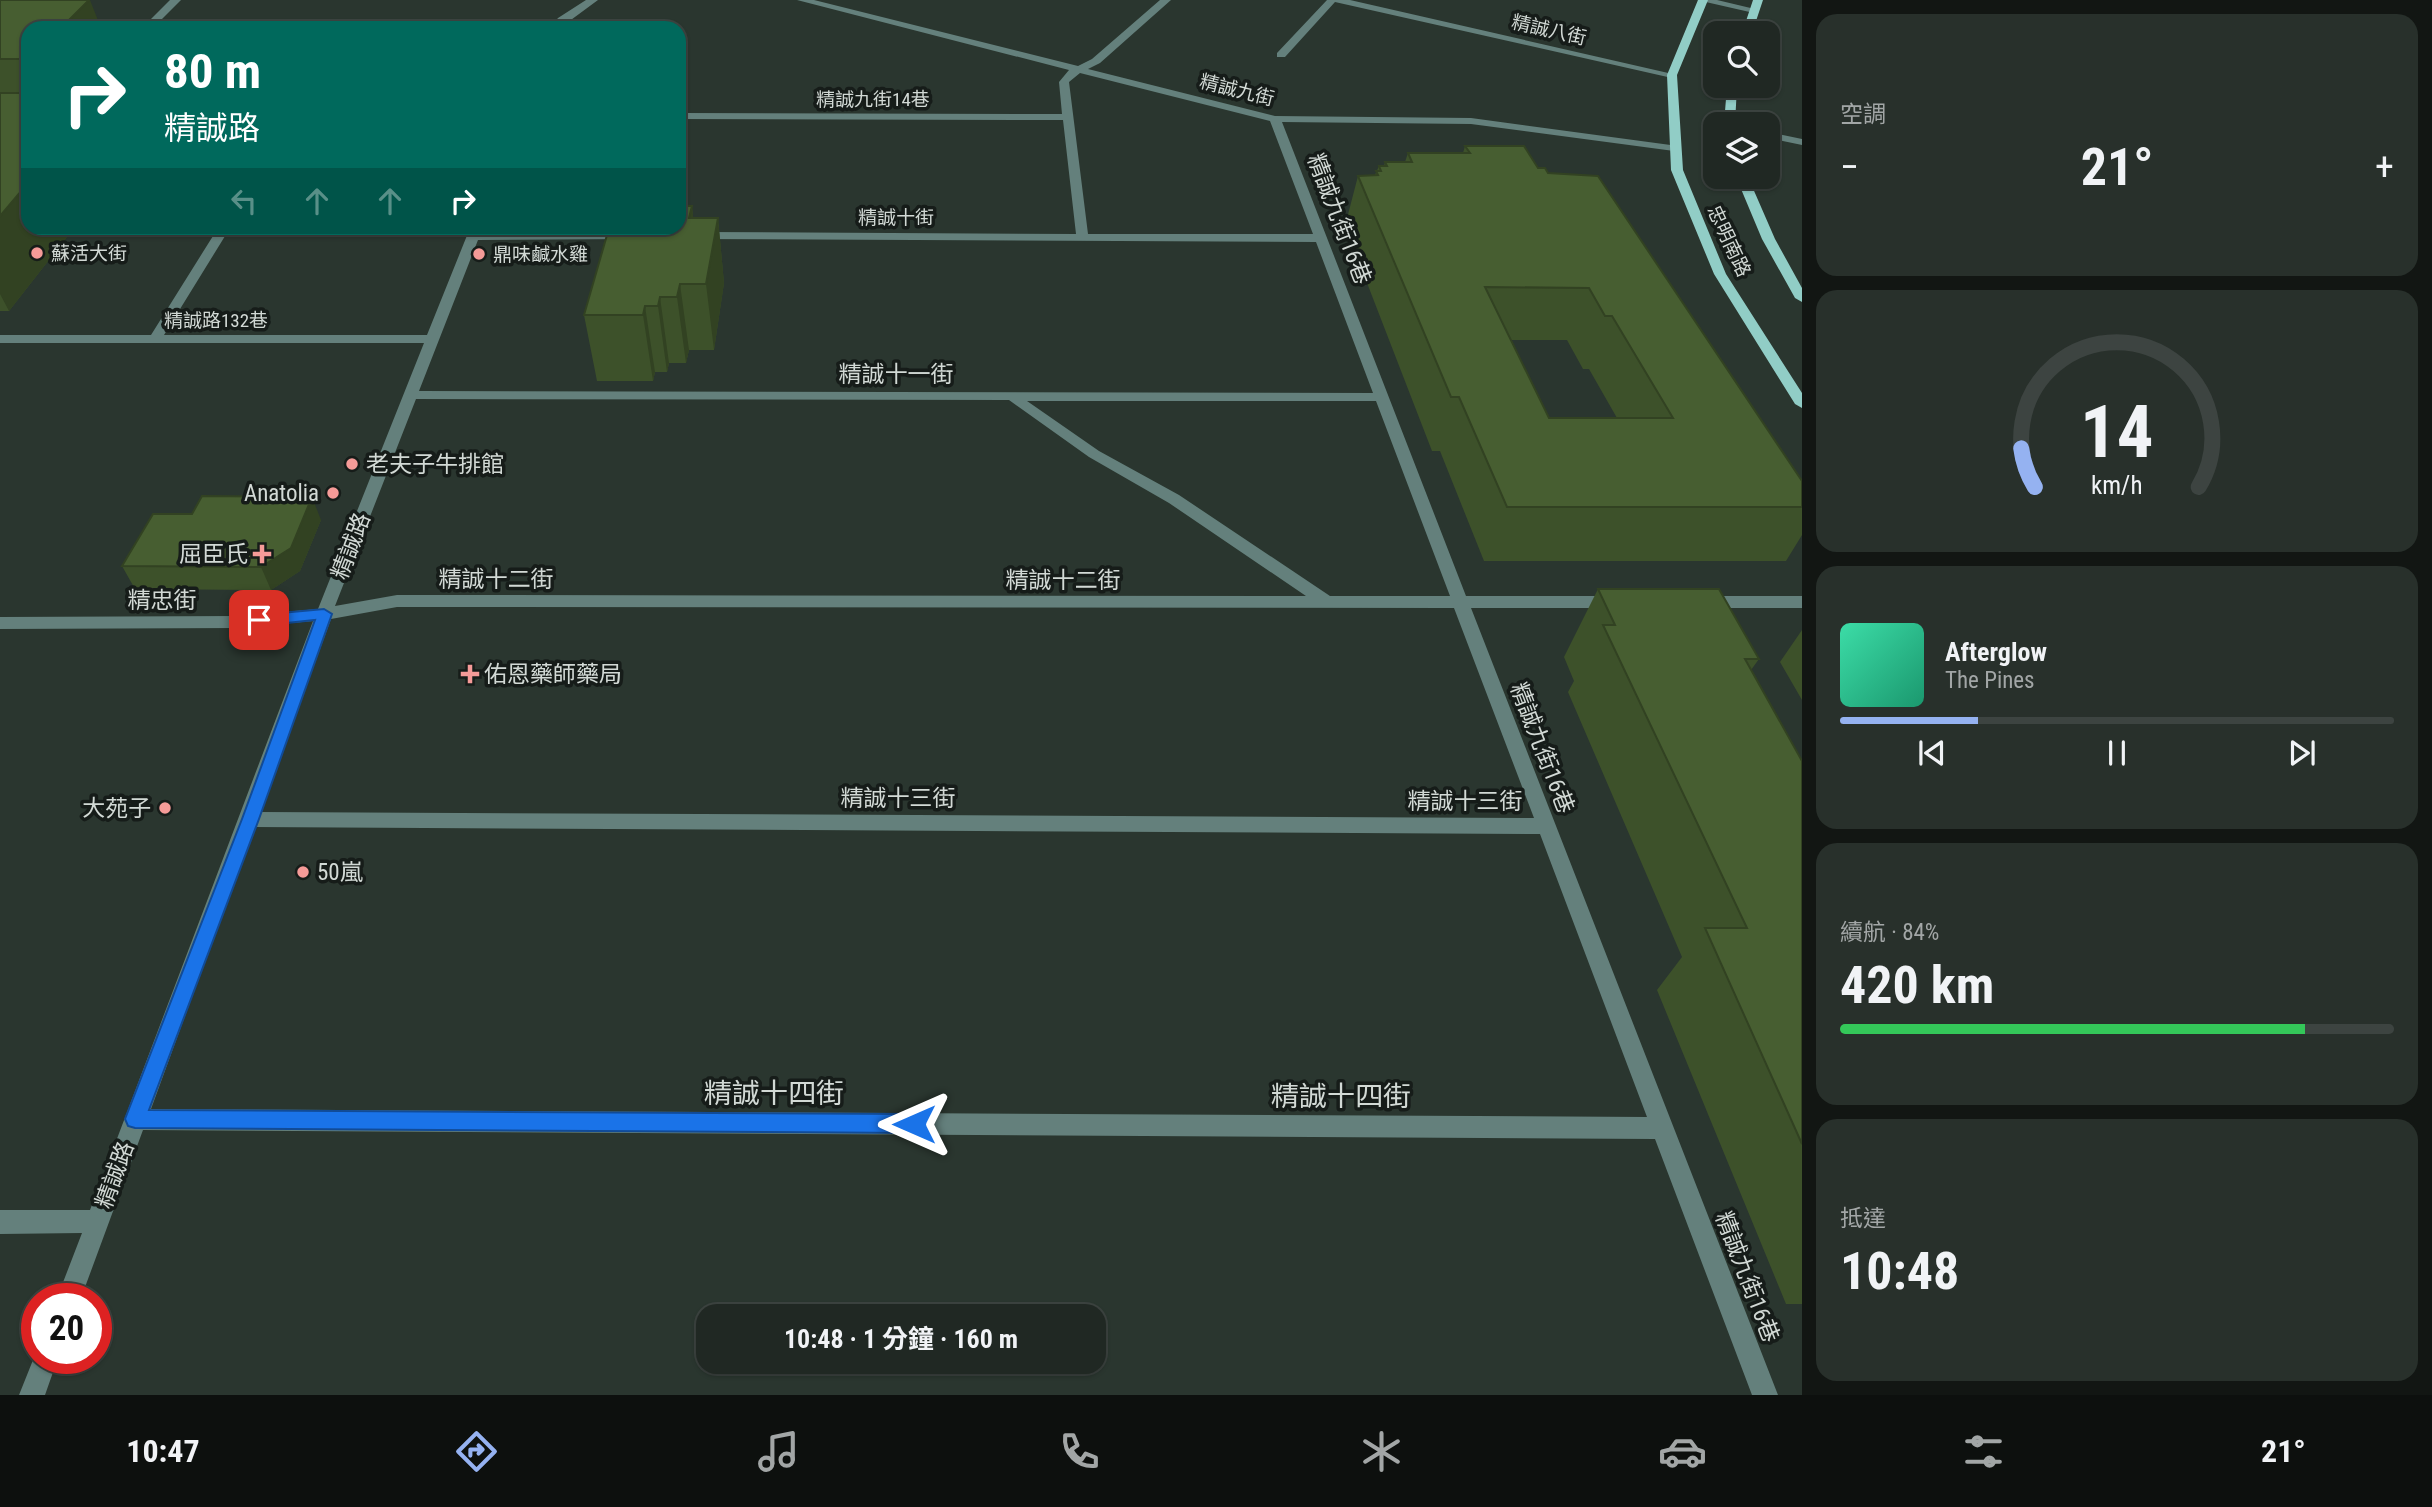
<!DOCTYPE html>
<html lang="zh-TW">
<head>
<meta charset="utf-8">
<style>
	:root { --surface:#202823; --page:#28302b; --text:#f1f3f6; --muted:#a2a6a6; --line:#3d4441; --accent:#95b2f1 }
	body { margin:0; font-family:"Roboto Condensed","Noto Sans TC",sans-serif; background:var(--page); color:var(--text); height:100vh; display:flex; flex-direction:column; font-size:26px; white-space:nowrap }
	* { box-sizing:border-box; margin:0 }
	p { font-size:23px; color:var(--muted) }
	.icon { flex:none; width:38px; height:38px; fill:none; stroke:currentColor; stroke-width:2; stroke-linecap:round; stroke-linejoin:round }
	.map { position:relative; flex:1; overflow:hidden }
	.panel { display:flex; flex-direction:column; gap:14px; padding:14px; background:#121613; width:630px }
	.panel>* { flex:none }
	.banner { position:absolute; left:21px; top:21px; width:665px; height:214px; border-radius:21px; box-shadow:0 2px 5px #0004,0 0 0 2px var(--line); background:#00695c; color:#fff; overflow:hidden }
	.controls { position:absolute; left:1703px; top:21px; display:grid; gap:14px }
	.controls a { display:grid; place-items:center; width:77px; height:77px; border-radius:14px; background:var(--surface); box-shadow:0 2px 5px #0004,0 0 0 2px var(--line); font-size:35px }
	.speed { position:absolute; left:21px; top:1283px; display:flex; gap:14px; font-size:35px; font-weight:700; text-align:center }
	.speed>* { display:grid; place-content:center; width:91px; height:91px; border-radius:50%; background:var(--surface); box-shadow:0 2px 5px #0004,0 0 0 2px var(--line); line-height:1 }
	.speed .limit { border:10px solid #d22; background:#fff; color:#111 }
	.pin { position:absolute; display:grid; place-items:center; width:60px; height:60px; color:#fff; margin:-30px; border-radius:14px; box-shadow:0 4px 10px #0006 }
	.me { position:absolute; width:77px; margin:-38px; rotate:270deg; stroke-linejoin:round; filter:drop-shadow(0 0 5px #0008) }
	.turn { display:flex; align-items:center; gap:24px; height:147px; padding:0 28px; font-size:32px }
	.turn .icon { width:91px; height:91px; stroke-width:2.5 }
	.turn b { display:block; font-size:49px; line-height:60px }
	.lanes { display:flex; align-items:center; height:66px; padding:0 28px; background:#0003; justify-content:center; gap:35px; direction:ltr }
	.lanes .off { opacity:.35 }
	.big { font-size:52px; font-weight:700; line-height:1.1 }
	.panel .tile { flex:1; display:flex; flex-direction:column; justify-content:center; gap:10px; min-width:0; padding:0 24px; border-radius:21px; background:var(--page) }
	.panel .dial { align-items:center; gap:0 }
	.dial svg { height:182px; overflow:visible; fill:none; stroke:var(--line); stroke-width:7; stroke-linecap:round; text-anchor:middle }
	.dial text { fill:var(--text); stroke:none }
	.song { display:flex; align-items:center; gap:21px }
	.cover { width:84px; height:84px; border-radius:10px; background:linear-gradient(135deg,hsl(160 70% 55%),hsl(160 70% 35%)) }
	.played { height:7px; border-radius:4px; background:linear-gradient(90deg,var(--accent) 25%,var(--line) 25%) }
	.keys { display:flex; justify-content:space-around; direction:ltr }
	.heat { display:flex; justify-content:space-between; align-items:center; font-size:38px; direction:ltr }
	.charge { height:10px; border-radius:5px; background:linear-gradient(90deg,#34c759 84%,var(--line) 0) }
	.trip { position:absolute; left:696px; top:1304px; width:410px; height:70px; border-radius:21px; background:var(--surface); box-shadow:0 2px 5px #0004,0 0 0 2px var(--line); font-weight:700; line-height:70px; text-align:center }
	.tabs { display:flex; height:112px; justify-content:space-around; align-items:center; background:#0d100e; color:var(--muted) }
	.tabs .icon { width:49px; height:49px }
	.tabs .on { color:var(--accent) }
	.tabs b { font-size:32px; color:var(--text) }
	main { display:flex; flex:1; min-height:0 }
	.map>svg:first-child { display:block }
</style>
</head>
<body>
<main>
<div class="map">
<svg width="1802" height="1395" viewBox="0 0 1802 1395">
	<rect width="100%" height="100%" fill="#2a362f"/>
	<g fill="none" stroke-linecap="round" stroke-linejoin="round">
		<path fill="#64807c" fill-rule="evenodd" d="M170,0H181L153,28H142Z
			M586,0H598L560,28H550L558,18Z
			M797,0H814L1078,66L1092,59L1160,0H1171L1100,63L1088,69L1275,116L1471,118L1678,146L1680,148L1674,151L1471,124L1282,122L1466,596H1615L1623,602L1615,608H1471L1778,1395H1752L1655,1139L143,1130L81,1298H57L82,1233L0,1234V1210H90L313,621L238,628L0,629V617L238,616L318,609L424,343H0V335H151L218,228H230L164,335H427L470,228H482L480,232H631L635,233V239L478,240L419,391L1373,393L1316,242L693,239V233L697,232L1076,234L1063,120L679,119V113L1062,114L1059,82L1069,70ZM1080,73L1270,121L1313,234H1088L1069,82ZM416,399L1009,400L1089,457L1169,503L1306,596L397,595L335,606ZM1027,401H1376L1450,596H1330L1179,495L1099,451ZM397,607L1454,608L1534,818L260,812L331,619ZM254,827L1540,834L1647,1117L151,1109Z
			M1327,0H1350L1677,75L1672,78L1335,2L1285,57H1277V53Z
			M1697,0H1717L1759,10L1754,13Z
			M1768,132L1802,139V145L1768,138Z
			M1703,596H1802V608H1703L1695,602Z
			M37,1350V1358H58L45,1395H19Z"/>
		<path fill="#91cdc6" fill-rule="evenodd" d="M1698,0H1708L1677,75L1683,170L1726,274L1802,393V408L1795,404L1714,274L1671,170L1667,75Z
			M1753,0H1763L1752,33H1742Z
			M1727,86H1737L1735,124H1724Z
			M1736,177H1748L1775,239L1802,288V302L1795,298L1762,239Z"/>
	</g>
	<path fill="#3d512a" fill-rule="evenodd" d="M0,0L28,28V228H84H74L9,311H0Z
		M1465,146L1538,168L1548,173L1802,481V535L1786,561H1484L1440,451H1432L1345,226L1358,176L1375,175L1379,166H1384L1385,162H1405L1408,153H1463ZM1511,340H1567L1583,369H1589L1617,418H1549Z
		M692,206L693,218H718L724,283L714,350H689L686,363H669L667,372H655L653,381H597L584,315Z
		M321,520L300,571L271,590L135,589L122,566Z
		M1598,589L1759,659L1751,670L1802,761V1304H1786L1657,990L1682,957L1568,692L1574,681L1564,657Z
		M1802,630V700L1780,662Z"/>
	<path fill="#324222" d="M89,0H90L101,28H61Z
		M28,183V228H74L9,311L0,294V216Z
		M692,206L699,270L689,218Z
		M718,218L724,283L714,350L706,284Z
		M680,284L689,350L686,363L677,297Z
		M660,297L669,363L667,372L658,306Z
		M645,306L655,372L653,381L643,315Z
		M312,497L321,520L300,571L271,590L261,567Z"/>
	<path fill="#475e31" stroke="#324222" stroke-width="2" fill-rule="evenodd" d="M0,0H89L61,28H28V59H0Z
		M0,93H28V183L0,216Z
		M1465,146H1524L1538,168H1545L1548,173L1598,176L1802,481V507H1507L1459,397H1451L1358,176L1378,175L1376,171H1381L1379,166H1387L1385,162H1412L1408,153H1470ZM1485,287L1589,288L1605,316H1612L1673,418H1549Z
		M679,206H692L689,218H718L706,284H680L677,297H660L658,306H645L643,315H584L609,228H679Z
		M202,496L312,497L291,548L261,567L122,566L153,514H192Z
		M1598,589H1719L1759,659H1745L1802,761V1144L1705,928H1747L1603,625H1615Z"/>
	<path fill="#1a73e8" stroke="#114b97" stroke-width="2" d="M324,609L332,614L259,819L149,1110L914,1114L921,1117L924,1124L921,1130L914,1133L135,1128L128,1126L125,1119L242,819L315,620L259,626L252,620L259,615Z"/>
	<g fill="#f59b98" stroke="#161c19" stroke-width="2.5">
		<circle cx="37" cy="253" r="7"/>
		<circle cx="479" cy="254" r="7"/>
		<circle cx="352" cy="464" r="7"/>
		<circle cx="333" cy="493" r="7"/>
		<path d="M258.5 543.5h7v7h7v7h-7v7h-7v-7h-7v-7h7z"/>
		<path d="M466.5 663.5h7v7h7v7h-7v7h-7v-7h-7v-7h7z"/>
		<circle cx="165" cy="808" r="7"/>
		<circle cx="303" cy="872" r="7"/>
	</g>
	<g text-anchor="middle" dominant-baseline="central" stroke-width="7" stroke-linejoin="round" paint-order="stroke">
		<g font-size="19" fill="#d2d9d5" stroke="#161c19">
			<text transform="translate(1549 30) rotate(13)">精誠八街</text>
			<text transform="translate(1237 90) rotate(14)">精誠九街</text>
			<text x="873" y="99">精誠九街14巷</text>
			<text x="896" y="217">精誠十街</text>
			<text transform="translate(1729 241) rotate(65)">忠明南路</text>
			<text x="216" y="320">精誠路132巷</text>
		</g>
		<g font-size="19" fill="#d2d9d5" stroke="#161c19" text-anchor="start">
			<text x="51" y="253">蘇活大街</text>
			<text x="493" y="254">鼎味鹹水雞</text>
		</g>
		<g font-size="23" fill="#d2d9d5" stroke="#161c19">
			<text transform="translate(1339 219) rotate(69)">精誠九街16巷</text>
			<text x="896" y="374">精誠十一街</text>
			<text transform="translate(351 546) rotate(-69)">精誠路</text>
			<text x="496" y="579">精誠十二街</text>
			<text x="1063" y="580">精誠十二街</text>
			<text x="162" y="600">精忠街</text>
			<text transform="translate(1542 748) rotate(69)">精誠九街16巷</text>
			<text x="898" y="798">精誠十三街</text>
			<text x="1465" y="801">精誠十三街</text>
			<text transform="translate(115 1175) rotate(-70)">精誠路</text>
			<text transform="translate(1747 1277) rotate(69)">精誠九街16巷</text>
		</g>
		<g font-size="23" fill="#d2d9d5" stroke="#161c19" text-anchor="start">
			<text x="366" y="464">老夫子牛排館</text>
			<text x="319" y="493" text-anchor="end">Anatolia</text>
			<text x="248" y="554" text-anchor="end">屈臣氏</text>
			<text x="484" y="674">佑恩藥師藥局</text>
			<text x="151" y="808" text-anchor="end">大苑子</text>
			<text x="317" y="872">50嵐</text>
		</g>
		<g font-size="28" fill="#d2d9d5" stroke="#161c19">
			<text x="774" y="1093">精誠十四街</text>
			<text x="1341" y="1096">精誠十四街</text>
		</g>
	</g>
</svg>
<div class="controls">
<a><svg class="icon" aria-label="search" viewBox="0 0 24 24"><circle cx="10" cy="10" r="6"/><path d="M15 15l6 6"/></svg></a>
<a><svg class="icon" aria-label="layers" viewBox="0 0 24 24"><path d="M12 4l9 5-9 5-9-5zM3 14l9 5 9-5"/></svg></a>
</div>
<div class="speed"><div class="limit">20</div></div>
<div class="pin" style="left:259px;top:620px;background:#d93025"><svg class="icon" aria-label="arrive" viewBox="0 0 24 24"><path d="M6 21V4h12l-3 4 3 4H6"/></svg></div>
<svg class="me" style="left:914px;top:1124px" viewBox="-20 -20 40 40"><path d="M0-17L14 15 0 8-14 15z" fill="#1a73e8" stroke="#fff" stroke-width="4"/></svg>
<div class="trip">10:48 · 1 分鐘 · 160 m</div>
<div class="banner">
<div class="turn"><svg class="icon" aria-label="right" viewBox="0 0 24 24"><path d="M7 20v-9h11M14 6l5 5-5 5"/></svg><div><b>80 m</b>精誠路</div></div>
<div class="lanes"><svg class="icon off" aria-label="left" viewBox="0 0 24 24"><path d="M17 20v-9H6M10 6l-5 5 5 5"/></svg><svg class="icon off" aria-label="ahead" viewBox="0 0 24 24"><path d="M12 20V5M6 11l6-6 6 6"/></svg><svg class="icon off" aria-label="ahead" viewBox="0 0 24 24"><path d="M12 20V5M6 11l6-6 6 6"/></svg><svg class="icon" aria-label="right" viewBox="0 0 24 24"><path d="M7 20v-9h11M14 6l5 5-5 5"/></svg></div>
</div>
</div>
<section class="panel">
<div class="tile"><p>空調</p>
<div class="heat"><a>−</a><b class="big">21°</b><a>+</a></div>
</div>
<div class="tile dial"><svg viewBox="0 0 100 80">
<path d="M14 69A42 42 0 1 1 86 69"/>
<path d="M14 69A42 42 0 0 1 8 52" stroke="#95b2f1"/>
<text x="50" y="56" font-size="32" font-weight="700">14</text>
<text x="50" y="72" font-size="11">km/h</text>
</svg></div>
<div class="tile">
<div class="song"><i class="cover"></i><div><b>Afterglow</b><p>The Pines</p></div></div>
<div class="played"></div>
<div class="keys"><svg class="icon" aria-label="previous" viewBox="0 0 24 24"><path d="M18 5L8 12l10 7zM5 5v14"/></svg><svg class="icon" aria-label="pause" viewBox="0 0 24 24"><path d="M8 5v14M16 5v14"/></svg><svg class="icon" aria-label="next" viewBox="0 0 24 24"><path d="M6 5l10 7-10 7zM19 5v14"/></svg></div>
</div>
<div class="tile"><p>續航 · 84%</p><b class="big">420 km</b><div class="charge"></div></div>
<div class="tile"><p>抵達</p><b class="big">10:48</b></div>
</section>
</main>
<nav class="tabs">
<b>10:47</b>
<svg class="icon on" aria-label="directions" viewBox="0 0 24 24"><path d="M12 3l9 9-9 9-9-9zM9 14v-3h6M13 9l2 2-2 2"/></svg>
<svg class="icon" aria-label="music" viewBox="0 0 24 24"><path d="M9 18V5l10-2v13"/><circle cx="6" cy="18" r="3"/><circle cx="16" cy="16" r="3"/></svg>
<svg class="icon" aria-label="phone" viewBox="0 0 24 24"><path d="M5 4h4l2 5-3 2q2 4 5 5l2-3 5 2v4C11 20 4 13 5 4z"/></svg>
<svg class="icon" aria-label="climate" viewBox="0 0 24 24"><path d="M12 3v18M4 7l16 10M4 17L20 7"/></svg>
<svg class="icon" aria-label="car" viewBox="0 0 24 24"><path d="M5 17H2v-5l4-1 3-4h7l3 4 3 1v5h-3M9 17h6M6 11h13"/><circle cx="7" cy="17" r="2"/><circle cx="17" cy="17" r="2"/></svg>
<svg class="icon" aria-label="filters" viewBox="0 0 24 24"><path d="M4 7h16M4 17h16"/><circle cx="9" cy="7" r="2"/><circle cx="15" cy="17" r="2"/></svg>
<b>21°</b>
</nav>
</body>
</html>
